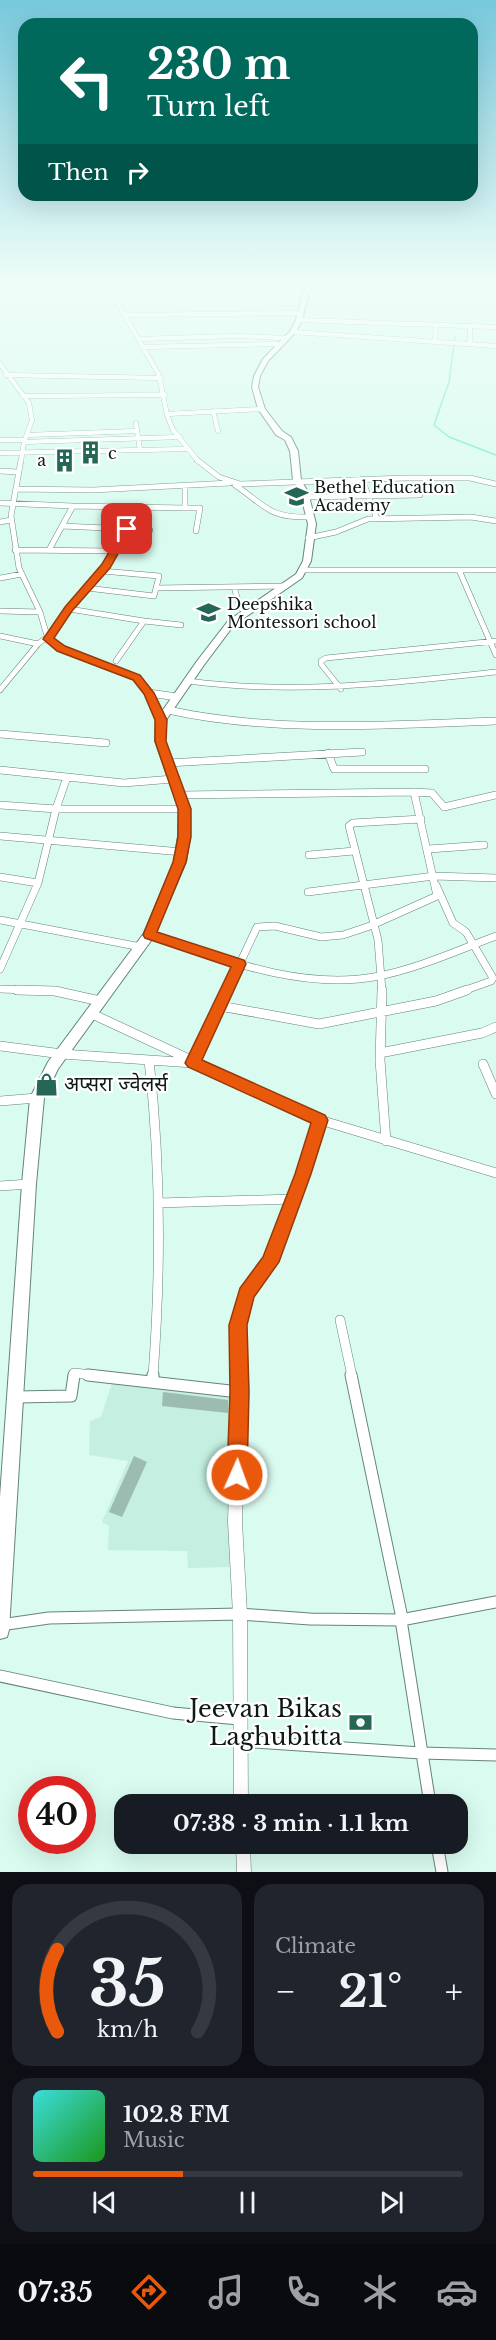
<!DOCTYPE html>
<html lang="en">
<head>
<meta charset="utf-8">
<style>
	:root { --surface:#171b24; --page:#20242c; --text:#f1f3f6; --muted:#9ea1a6; --line:#363941; --accent:#ea580c }
	body { margin:0; font-family:"Libre Baskerville","Noto Sans Devanagari",serif; background:var(--page); color:var(--text); height:100vh; display:flex; flex-direction:column; font-size:22px; white-space:nowrap }
	* { box-sizing:border-box; margin:0 }
	p { font-size:20px; color:var(--muted) }
	.icon { flex:none; width:33px; height:33px; fill:none; stroke:currentColor; stroke-width:2; stroke-linecap:round; stroke-linejoin:round }
	.map { position:relative; height:1872px; overflow:hidden }
	.panel { display:flex; flex-direction:column; gap:12px; padding:12px; background:#0d0f14; flex:1 }
	.panel>* { flex:none }
	.hud { position:absolute; left:18px; top:18px; width:460px; height:183px; border-radius:18px; box-shadow:0 6px 24px #0002; background:#00695c; color:#fff; overflow:hidden }
	.speed { position:absolute; left:18px; top:1776px; display:flex; gap:12px; font-size:30px; font-weight:700; text-align:center }
	.speed>* { display:grid; place-content:center; width:78px; height:78px; border-radius:50%; background:var(--surface); box-shadow:0 6px 24px #0002; line-height:1 }
	.speed .limit { border:9px solid #d22; background:#fff; color:#111 }
	.pin { position:absolute; display:grid; place-items:center; width:51px; height:51px; color:#fff; margin:-26px; border-radius:12px; box-shadow:0 3px 9px #0006 }
	.me { position:absolute; width:66px; margin:-33px; rotate:2deg; stroke-linejoin:round; filter:drop-shadow(0 0 4px #0008) }
	.turn { display:flex; align-items:center; gap:21px; height:126px; padding:0 30px; font-size:27px }
	.turn .icon { width:78px; height:78px; stroke-width:2.5 }
	.turn b { display:block; font-size:42px; line-height:51px }
	.then { display:flex; align-items:center; height:57px; padding:0 30px; background:#0003; gap:12px; font-size:22px }
	.big { font-size:45px; font-weight:700; line-height:1.1 }
	.panel .widget { flex:1; display:flex; flex-direction:column; justify-content:center; gap:9px; min-width:0; padding:0 21px; border-radius:18px; background:var(--page) }
	.panel .dial { align-items:center; gap:0 }
	.dial svg { height:156px; overflow:visible; fill:none; stroke:var(--line); stroke-width:7; stroke-linecap:round; text-anchor:middle }
	.dial text { fill:var(--text); stroke:none }
	.song { display:flex; align-items:center; gap:18px }
	.cover { width:72px; height:72px; border-radius:9px; background:linear-gradient(135deg,hsl(180 70% 55%),hsl(120 70% 35%)) }
	.played { height:6px; border-radius:3px; background:linear-gradient(90deg,var(--accent) 35%,var(--line) 35%) }
	.keys { display:flex; justify-content:space-around; direction:ltr }
	.heat { display:flex; justify-content:space-between; align-items:center; font-size:33px; direction:ltr }
	.panel .tiles { flex:1; display:grid; gap:12px; grid-template-columns:1fr 1fr }
	.widget:last-child { grid-column:span 2 }
	.trip { position:absolute; left:114px; top:1794px; width:354px; height:60px; border-radius:18px; background:var(--surface); box-shadow:0 6px 24px #0002; font-weight:700; line-height:60px; text-align:center }
	.menu { display:flex; height:96px; justify-content:space-around; align-items:center; background:#090b0e; color:var(--muted) }
	.menu .icon { width:42px; height:42px }
	.menu .active { color:var(--accent) }
	.menu b { font-size:27px; color:var(--text) }
	.map>svg:first-child { display:block }
</style>
</head>
<body>
<div class="map">
<svg width="496" height="1872" viewBox="0 0 496 1872">
	<rect width="100%" height="100%" fill="#d9fbf0"/>
	<path fill="#c4efe1" d="M112,1383L232,1397L231,1567L188,1568L187,1551L108,1550L109,1526L102,1522L128,1461L89,1455L90,1421L101,1417Z"/>
	<g fill="none" stroke-linecap="round" stroke-linejoin="round">
		<path stroke="#6ee9ca" stroke-width="1.5" d="M455,337L449,382L434,425L449,437L496,455"/>
	</g>
	<path fill="#9cbcb2" d="M163,1392L228,1400V1413L162,1406Z
		M134,1456L147,1462L122,1517L109,1512Z"/>
	<g fill="none" stroke-linecap="round" stroke-linejoin="round">
		<defs>
			<path id="minor-far4" d="M105,281L159,375L167,415L173,430L198,461
				M466,281L496,283
				M127,315L300,313
				M299,320L496,327
				M470,326V344
				M293,332L496,346
				M139,339L236,336L287,338
				M435,342L436,325
				M142,347L281,344
				M0,364L29,403L32,420L24,442L21,461
				M6,375L161,378
				M23,396L165,395
				M213,411L218,431
				M167,414L262,409
				M136,423L140,450
				M27,435L137,431
				M0,440H24
				M24,442L180,437
				M0,453L188,449"/>
			<path id="minor-far3" d="M21,460L11,516L19,568L40,612L48,639L61,649L136,677L149,693
				M197,460L219,477L240,484L405,478H470L496,484
				M0,471L18,472
				M362,479L377,519
				M235,485C266,506 268,518 310,517
				M16,489L93,490L230,483
				M305,497L420,495
				M0,503L73,506
				M185,508H200L196,531
				M0,522L11,520
				M150,530L62,526L73,506L185,508V486
				M308,538L336,532L368,519L471,517L496,521
				M15,550L115,551
				M49,550L62,526
				M303,570H496
				M459,570L496,655
				M0,578L22,574
				M234,587L240,607L246,613
				M87,588L154,596L159,576L102,571
				M156,588L286,586
				M69,609L144,621L116,661
				M0,611L40,612
				M144,621L181,625
				M0,636L38,644L47,637L107,566L127,529
				M188,681C292,695 393,683 496,672
				M341,689L321,664V661L326,658L496,641
				M0,690L38,644"/>
			<path id="minor-far2" d="M147,691L161,720
				M149,693L177,697
				M168,710C270,733 392,725 496,721
				M0,734L106,743
				M328,753L334,769H425
				M168,763L362,752
				M0,770L67,777L56,809L0,805
				M67,777L124,783L173,779
				M414,792L432,793L444,807L496,795
				M180,795L414,792L437,896L370,926L343,935L321,937L275,926L257,927L227,991
				M0,836L182,852
				M429,849L484,845
				M309,855L354,851
				M0,877L38,883
				M436,885L453,923L466,932L493,978L491,981L463,991
				M308,892L434,876L496,878
				M0,920L141,947
				M149,935C220,958 298,990 374,977C417,969 456,951 496,936
				M0,969L38,883L56,809H184
				M0,989L55,991
				M382,991L378,940L349,826L353,823L421,819"/>
			<path id="minor-far1" d="M17,990L55,991L100,1001
				M382,990L380,1060L386,1141
				M220,1006L228,990
				M90,1013L320,1120L496,1173
				M0,1046L62,1054L193,1063L220,1006L319,1024L436,1001L467,990
				M380,1053L482,1033L496,1027
				M149,1060C161,1166 161,1270 153,1376
				M483,1064L496,1094
				M0,1101L37,1098
				M0,1186L29,1184
				M158,1203L293,1199
				M340,1320L352,1376
				M74,1376V1373L101,1376"/>
			<path id="minor" d="M88,1375L239,1392
				M351,1375L402,1618
				M153,1381V1375
				M16,1397L71,1396L74,1375
				M401,1620L430,1804
				M0,1625L49,1618L240,1614L310,1619L401,1620L496,1602
				M0,1676L173,1713L239,1719
				M239,1741L421,1753L496,1755
				M437,1844L442,1872"/>
			<path id="tertiary-far1" d="M239,1376L238,1325L246,1293L270,1261L303,1174L320,1120"/>
			<path id="tertiary" d="M239,1375L235,1522L240,1614L241,1804
				M243,1844L244,1872"/>
			<path id="primary" d="M310,281H316L309,292L302,320L296,332L268,361L260,376L258,387L265,409L282,431L291,437L298,451L301,480L308,492L316,524L311,561L302,578L234,625L204,665L166,720L165,741L189,809L190,836L186,862L153,938L58,1069L44,1098L36,1184L9,1630L7,1637L0,1639V1497L22,1184L30,1098L48,1062L144,933L174,862L178,836L179,809L155,741L156,720L197,661L228,621L296,574L303,561L308,524L300,492L293,480L290,451L285,440L276,435L258,409L252,387L254,376L263,359L290,331L296,320L303,292Z"/>
		</defs>
		<use href="#minor-far4" stroke="#65837a" stroke-width="5"/>
		<use href="#minor-far3" stroke="#65837a" stroke-width="6"/>
		<use href="#minor-far2" stroke="#65837a" stroke-width="8"/>
		<use href="#minor-far1" stroke="#65837a" stroke-width="10"/>
		<use href="#minor" stroke="#65837a" stroke-width="13"/>
		<use href="#tertiary-far1" stroke="#65837a" stroke-width="12"/>
		<use href="#tertiary" stroke="#65837a" stroke-width="15"/>
		<use href="#primary" stroke="#65837a" stroke-width="2"/>
		<use href="#minor-far4" stroke="#fff" stroke-width="4.5"/>
		<use href="#minor-far3" stroke="#fff" stroke-width="5"/>
		<use href="#minor-far2" stroke="#fff" stroke-width="7"/>
		<use href="#minor-far1" stroke="#fff" stroke-width="9"/>
		<use href="#minor" stroke="#fff" stroke-width="11"/>
		<use href="#tertiary-far1" stroke="#fff" stroke-width="10"/>
		<use href="#tertiary" stroke="#fff" stroke-width="14"/>
		<use href="#primary" fill="#fff" fill-rule="evenodd"/>
	</g>
	<linearGradient id="sky" x2="0" y2="1"><stop stop-color="#77c9dc"/><stop offset="0.52" stop-color="#eefdf8"/><stop offset="1" stop-color="#eefdf8" stop-opacity="0"/></linearGradient>
	<rect width="496" height="543" fill="url(#sky)"/>
	<path fill="#ea580c" stroke="#983908" stroke-width="1.5" d="M124,527L132,529L110,568L72,611L54,638L65,646L140,675L154,693L167,720L166,741L191,809V837L186,862L157,932L244,960L246,964L202,1060L325,1115L328,1120L311,1174L279,1262L254,1297L247,1325L249,1392L247,1475L244,1482L237,1485L230,1482L227,1475L230,1392L229,1325L240,1288L263,1257L295,1174L311,1123L188,1067L185,1063L231,967L145,938L143,935L173,862L178,837V809L155,741V720L144,694L133,680L57,651L43,639L65,607L102,564Z"/>
	<defs>
		<symbol id="building-bare" viewBox="-9 -9 18 18"><path d="M-4-6H4V6H1V3H-1V6H-4ZM-2.5-4.3h1.7v1.8h-1.7ZM.8-4.3h1.7v1.8H.8ZM-2.5-1h1.7V.8h-1.7ZM.8-1h1.7V.8H.8Z" fill="#256757" stroke="#fff" stroke-width="2.5" paint-order="stroke"/></symbol>
		<symbol id="school-bare" viewBox="-9 -9 18 18"><path d="M0-5L7-2L0 1L-7-2ZM-4 1L0 2.5L4 1V4Q0 6-4 4Z" fill="#256757" stroke="#fff" stroke-width="2.5" paint-order="stroke"/></symbol>
		<symbol id="shop-bare" viewBox="-9 -9 18 18"><path d="M-5-2.5h2.3a2.7 3.5 0 0 1 5.4 0H5L5.5 6h-11ZM-1.5-2.5h3a1.5 2.3 0 0 0-3 0Z" fill="#256757" stroke="#fff" stroke-width="2.5" paint-order="stroke"/></symbol>
		<symbol id="bank-bare" viewBox="-9 -9 18 18"><path d="M-6-4H6V4H-6ZM0-2.3a2.3 2.3 0 1 0 0 4.6a2.3 2.3 0 1 0 0-4.6Z" fill="#256757" stroke="#fff" stroke-width="2.5" paint-order="stroke"/></symbol>
	</defs>
	<g fill-rule="evenodd">
		<use href="#building-bare" x="74" y="436" width="33" height="33"/>
		<use href="#building-bare" x="48" y="444" width="33" height="33"/>
		<use href="#school-bare" x="280" y="480" width="33" height="33"/>
		<use href="#school-bare" x="192" y="596" width="33" height="33"/>
		<use href="#shop-bare" x="30" y="1068" width="33" height="33"/>
		<use href="#bank-bare" x="344" y="1706" width="33" height="33"/>
	</g>
	<g text-anchor="middle" dominant-baseline="central" stroke-width="4.5" stroke-linejoin="round" paint-order="stroke">
		<g font-size="16" fill="#0d1916" stroke="#fff" text-anchor="start">
			<text x="108" y="453">c</text>
			<text x="46" y="460" text-anchor="end">a</text>
			<text x="314" y="487">Bethel Education<tspan x="314" dy="18">Academy</tspan></text>
			<text x="227" y="604">Deepshika<tspan x="227" dy="18">Montessori school</tspan></text>
		</g>
		<g font-size="20" fill="#0d1916" stroke="#fff" text-anchor="start">
			<text x="64" y="1084">अप्सरा ज्वेलर्स</text>
		</g>
		<g font-size="24" fill="#0d1916" stroke="#fff" text-anchor="end">
			<text x="342" y="1708">Jeevan Bikas<tspan x="342" dy="28">Laghubitta</tspan></text>
		</g>
	</g>
</svg>
<div class="speed"><div class="limit">40</div></div>
<div class="pin" style="left:127px;top:529px;background:#d93025"><svg class="icon" aria-label="arrive" viewBox="0 0 24 24"><path d="M6 21V4h12l-3 4 3 4H6"/></svg></div>
<svg class="me" style="left:237px;top:1475px" viewBox="-20 -20 40 40"><circle r="17" fill="#ea580c" stroke="#fff" stroke-width="3"/><path d="M0-11L8 9 0 5-8 9z" fill="#fff"/></svg>
<div class="trip">07:38 · 3 min · 1.1 km</div>
<div class="hud">
<div class="turn"><svg class="icon" aria-label="left" viewBox="0 0 24 24"><path d="M17 20v-9H6M10 6l-5 5 5 5"/></svg><div><b>230 m</b>Turn left</div></div>
<div class="then">Then<svg class="icon" aria-label="right" viewBox="0 0 24 24"><path d="M7 20v-9h11M14 6l5 5-5 5"/></svg></div>
</div>
</div>
<section class="panel">
<div class="tiles">
<div class="widget dial"><svg viewBox="0 0 100 80">
<path d="M14 69A42 42 0 1 1 86 69"/>
<path d="M14 69A42 42 0 0 1 14 27" stroke="#ea580c"/>
<text x="50" y="56" font-size="32" font-weight="700">35</text>
<text x="50" y="72" font-size="11">km/h</text>
</svg></div>
<div class="widget"><p>Climate</p>
<div class="heat"><a>−</a><b class="big">21°</b><a>+</a></div>
</div>
<div class="widget">
<div class="song"><i class="cover"></i><div><b>102.8 FM</b><p>Music</p></div></div>
<div class="played"></div>
<div class="keys"><svg class="icon" aria-label="previous" viewBox="0 0 24 24"><path d="M18 5L8 12l10 7zM5 5v14"/></svg><svg class="icon" aria-label="pause" viewBox="0 0 24 24"><path d="M8 5v14M16 5v14"/></svg><svg class="icon" aria-label="next" viewBox="0 0 24 24"><path d="M6 5l10 7-10 7zM19 5v14"/></svg></div>
</div>
</div>
</section>
<nav class="menu">
<b>07:35</b>
<svg class="icon active" aria-label="directions" viewBox="0 0 24 24"><path d="M12 3l9 9-9 9-9-9zM9 14v-3h6M13 9l2 2-2 2"/></svg>
<svg class="icon" aria-label="music" viewBox="0 0 24 24"><path d="M9 18V5l10-2v13"/><circle cx="6" cy="18" r="3"/><circle cx="16" cy="16" r="3"/></svg>
<svg class="icon" aria-label="phone" viewBox="0 0 24 24"><path d="M5 4h4l2 5-3 2q2 4 5 5l2-3 5 2v4C11 20 4 13 5 4z"/></svg>
<svg class="icon" aria-label="climate" viewBox="0 0 24 24"><path d="M12 3v18M4 7l16 10M4 17L20 7"/></svg>
<svg class="icon" aria-label="car" viewBox="0 0 24 24"><path d="M5 17H2v-5l4-1 3-4h7l3 4 3 1v5h-3M9 17h6M6 11h13"/><circle cx="7" cy="17" r="2"/><circle cx="17" cy="17" r="2"/></svg>
</nav>
</body>
</html>
